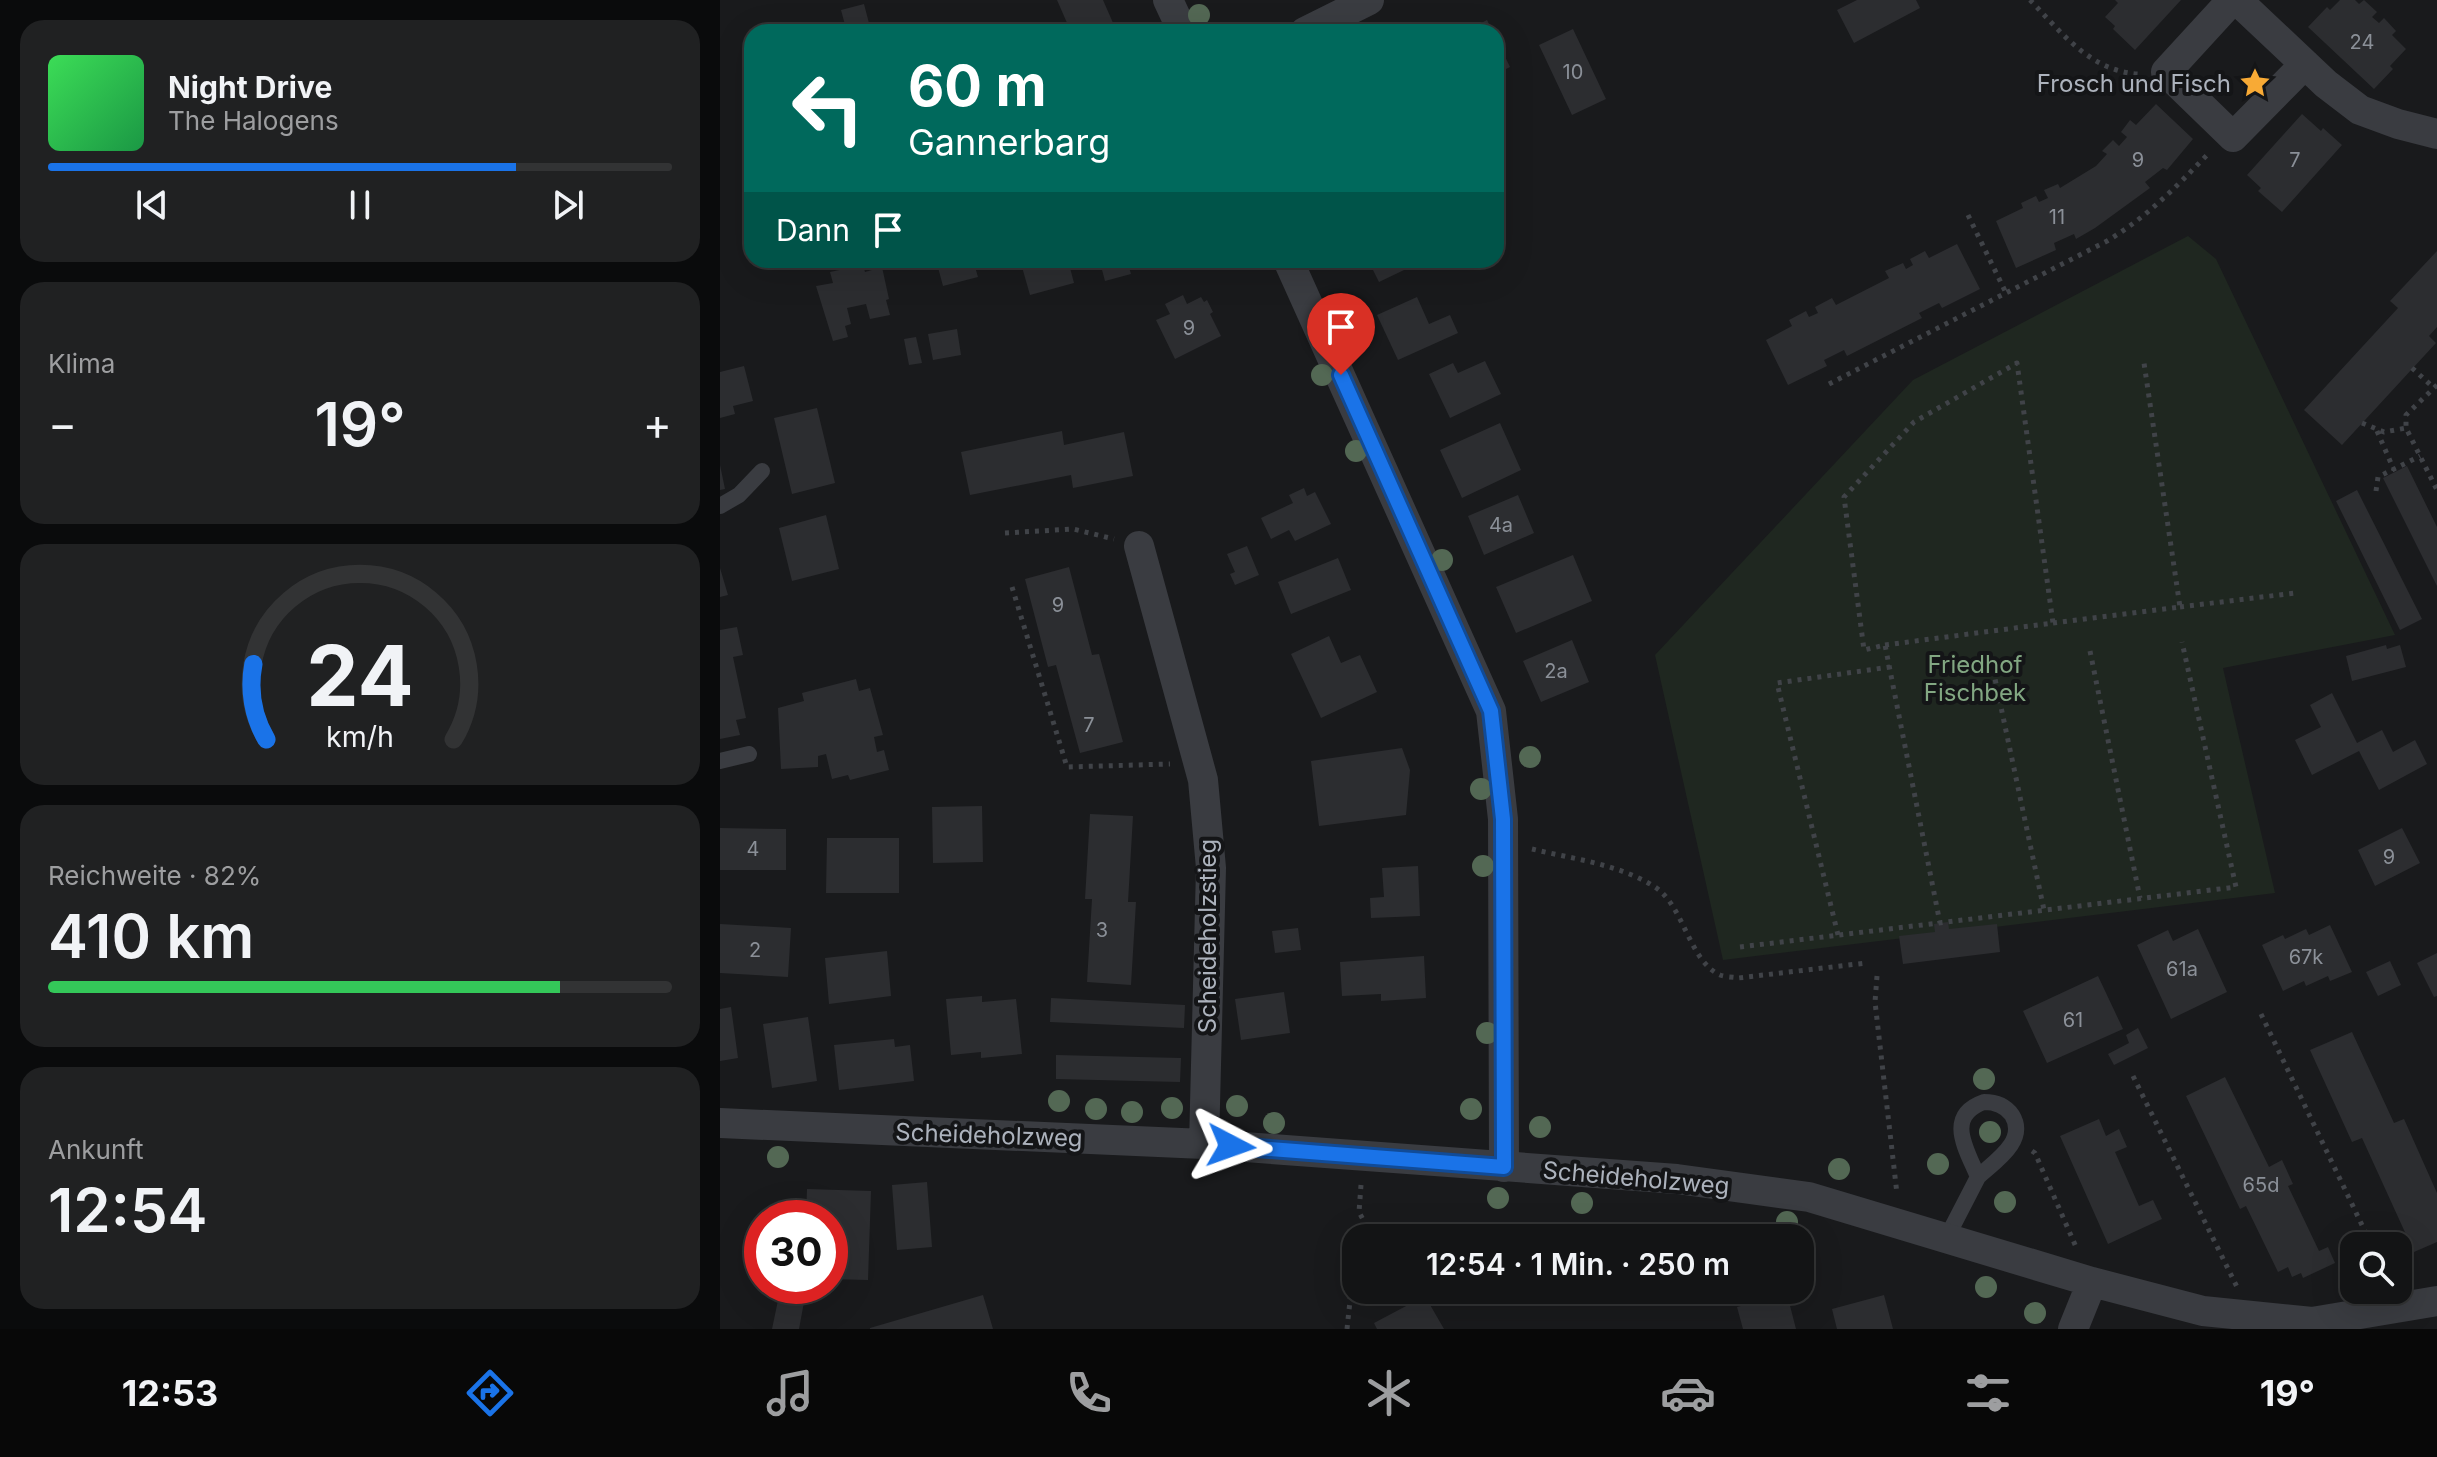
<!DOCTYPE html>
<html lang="de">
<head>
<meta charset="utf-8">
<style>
	:root { --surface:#131415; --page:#202122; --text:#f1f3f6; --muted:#9d9ea0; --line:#323334; --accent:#1a73e8 }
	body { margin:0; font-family:Inter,sans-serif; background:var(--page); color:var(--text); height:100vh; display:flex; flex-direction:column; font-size:30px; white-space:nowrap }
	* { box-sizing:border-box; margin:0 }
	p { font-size:26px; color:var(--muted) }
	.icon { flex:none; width:44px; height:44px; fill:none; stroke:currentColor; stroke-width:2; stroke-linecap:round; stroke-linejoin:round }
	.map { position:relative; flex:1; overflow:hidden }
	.drawer { display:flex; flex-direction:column; gap:20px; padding:20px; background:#0a0b0c; width:720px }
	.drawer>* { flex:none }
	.top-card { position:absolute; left:24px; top:24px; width:760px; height:244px; border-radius:24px; box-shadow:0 8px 32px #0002,0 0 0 2px var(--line); background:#00695c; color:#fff; overflow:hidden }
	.controls { position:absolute; left:1620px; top:1232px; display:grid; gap:16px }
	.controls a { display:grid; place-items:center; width:72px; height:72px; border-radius:16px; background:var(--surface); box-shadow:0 8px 32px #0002,0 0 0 2px var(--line); font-size:40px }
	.speed { position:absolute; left:24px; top:1200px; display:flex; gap:16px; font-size:40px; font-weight:700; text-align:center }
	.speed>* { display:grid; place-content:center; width:104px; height:104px; border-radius:50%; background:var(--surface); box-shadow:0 8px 32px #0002,0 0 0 2px var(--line); line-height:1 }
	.speed .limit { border:12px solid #d22; background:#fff; color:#111 }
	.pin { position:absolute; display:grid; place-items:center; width:68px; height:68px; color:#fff; margin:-82px -34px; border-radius:50% 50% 50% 0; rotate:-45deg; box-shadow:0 0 8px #0007 }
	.pin .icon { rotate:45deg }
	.me { position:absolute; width:88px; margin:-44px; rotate:94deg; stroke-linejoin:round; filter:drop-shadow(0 0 6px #0008) }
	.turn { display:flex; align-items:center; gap:28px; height:168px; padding:0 32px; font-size:36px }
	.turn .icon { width:104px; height:104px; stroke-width:2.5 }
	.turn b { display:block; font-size:56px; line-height:68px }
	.then { display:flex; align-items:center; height:76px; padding:0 32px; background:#0003; gap:16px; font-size:30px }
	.big { font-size:60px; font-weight:600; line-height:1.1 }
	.drawer .card { flex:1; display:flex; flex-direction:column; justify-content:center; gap:12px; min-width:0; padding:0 28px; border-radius:24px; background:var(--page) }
	.drawer .dial { align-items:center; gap:0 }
	.dial svg { height:208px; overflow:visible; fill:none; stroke:var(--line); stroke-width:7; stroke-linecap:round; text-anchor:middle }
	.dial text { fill:var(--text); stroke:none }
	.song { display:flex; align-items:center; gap:24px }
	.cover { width:96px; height:96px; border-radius:12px; background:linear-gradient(135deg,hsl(130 70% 55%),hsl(140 70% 35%)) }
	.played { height:8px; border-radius:4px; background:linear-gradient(90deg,var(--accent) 75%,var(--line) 75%) }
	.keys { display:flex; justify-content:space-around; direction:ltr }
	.heat { display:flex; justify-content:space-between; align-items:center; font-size:44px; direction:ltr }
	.charge { height:12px; border-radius:6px; background:linear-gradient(90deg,#34c759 82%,var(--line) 0) }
	.trip { position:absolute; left:622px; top:1224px; width:472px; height:80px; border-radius:24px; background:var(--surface); box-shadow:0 8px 32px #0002,0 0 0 2px var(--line); font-weight:600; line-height:80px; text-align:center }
	.menu { display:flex; height:128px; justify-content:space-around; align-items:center; background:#080808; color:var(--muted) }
	.menu .icon { width:56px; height:56px }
	.menu .active { color:var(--accent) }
	.menu b { font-size:36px; color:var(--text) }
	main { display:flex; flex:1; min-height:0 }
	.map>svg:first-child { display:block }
</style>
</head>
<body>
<main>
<section class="drawer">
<div class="card">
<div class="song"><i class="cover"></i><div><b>Night Drive</b><p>The Halogens</p></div></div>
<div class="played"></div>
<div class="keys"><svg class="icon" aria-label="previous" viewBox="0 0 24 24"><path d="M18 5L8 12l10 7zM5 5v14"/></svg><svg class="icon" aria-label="pause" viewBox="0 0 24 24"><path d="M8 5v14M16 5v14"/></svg><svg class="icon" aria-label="next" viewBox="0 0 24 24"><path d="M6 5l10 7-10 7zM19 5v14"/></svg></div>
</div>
<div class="card"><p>Klima</p>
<div class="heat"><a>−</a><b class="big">19°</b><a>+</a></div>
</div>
<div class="card dial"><svg viewBox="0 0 100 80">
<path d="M14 69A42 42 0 1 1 86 69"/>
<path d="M14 69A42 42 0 0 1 9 40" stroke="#1a73e8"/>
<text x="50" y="56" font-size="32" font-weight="700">24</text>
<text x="50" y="72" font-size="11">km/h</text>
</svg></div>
<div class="card"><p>Reichweite · 82%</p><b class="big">410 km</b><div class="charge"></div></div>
<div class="card"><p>Ankunft</p><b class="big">12:54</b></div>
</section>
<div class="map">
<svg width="1717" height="1329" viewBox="0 0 1717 1329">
	<rect width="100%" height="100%" fill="#191a1c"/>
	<path fill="#1f2720" d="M1468,236L1496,259L1675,635L1503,668L1555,893L1003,960L935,655L1193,380Z"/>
	<path fill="#2c2d30" d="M337,0H383L397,32H351Z
		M1137,0H1196L1200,8L1134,43L1117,10Z
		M1395,0H1461L1415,50L1393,29L1395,26L1385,17L1398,3Z
		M1620,0H1635L1639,4L1644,0L1657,12L1652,17L1659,23L1664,18L1676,31L1672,35L1686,49L1670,66L1673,69L1654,89L1588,27L1607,7L1610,10Z
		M144,4L150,27L127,32L121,10Z
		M767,20L773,32H744Z
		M853,29L886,99L852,115L819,45Z
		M776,38L790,67L776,74Z
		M1436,104L1473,139L1447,170L1443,168L1425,182L1430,188L1375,228L1356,239L1354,234L1334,243L1336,250L1296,268L1276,221L1303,208L1301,203L1316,196L1319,202L1328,198L1324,190L1338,184L1340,188L1376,166L1387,154L1382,151L1393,140L1399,146L1407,137L1401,132L1410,120L1416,125Z
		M1582,114L1601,131L1603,128L1622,145L1562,212L1538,191L1541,188L1527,175Z
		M1237,244L1260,289L1222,308L1219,303L1199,313L1202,318L1127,356L1124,350L1104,360L1107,366L1068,385L1046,340L1072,326L1069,320L1086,311L1089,317L1098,313L1095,307L1112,298L1116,305L1169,278L1165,271L1183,263L1186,269L1193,265L1190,259L1205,251L1209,258Z
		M1717,251V327L1709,336L1716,343L1622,445L1584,410L1678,308L1670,301Z
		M216,260H253L258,277L223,286Z
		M300,260H348L354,283L310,295Z
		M392,260H431V261L409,267L411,274L385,281L381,266L393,263Z
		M648,260H705L659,282Z
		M143,265L145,272L162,267L169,299L166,300L170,315L150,319L146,304L127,308L131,324L125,326L128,337L113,341L96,286L113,283L110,272Z
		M463,295L467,304L481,297L484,302L487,300L493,312L490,314L501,336L455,359L436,320L450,314L445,304Z
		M697,297L709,324L730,315L738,333L678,360L657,315Z
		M237,329L241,355L213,360L208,334Z
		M196,337L202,363L189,365L184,339Z
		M765,361L781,394L730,418L709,374L733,363L738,373Z
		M24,366L33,401L13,406L15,414L0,418V372Z
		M97,408L115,483L72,494L54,418Z
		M780,423L801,470L742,498L720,450Z
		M342,431L344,445L404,432L413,476L353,488L351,475L250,495L241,452Z
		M0,465L5,489L0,490Z
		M1687,466L1717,527V586L1663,478Z
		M584,488L587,496L595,492L611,524L575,541L569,530L551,539L541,518L573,503L569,495Z
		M1637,490L1702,619L1680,630L1616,501Z
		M798,495L814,533L764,555L748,516Z
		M106,515L119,569L72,581L59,528Z
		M527,546L539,575L515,585L510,574L515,572L507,554Z
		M853,555L872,601L796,633L776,587Z
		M618,558L631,590L571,614L558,582Z
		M349,567L372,655L379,654L403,742L360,753L336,665L328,667L305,579Z
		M0,568L8,595L0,597Z
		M17,627L23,655L13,657L26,718L16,720L20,735L0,739V630Z
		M609,636L621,663L640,655L657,692L601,718L571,654Z
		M852,640L869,682L821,702L803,661Z
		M1666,645L1667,649L1680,645L1686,667L1632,681L1626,656Z
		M136,679L139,691L150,688L163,735L154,737L157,752L164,750L169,770L130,780L128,775L112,779L106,754L98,756V767L61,769L58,708L84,701L82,693Z
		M1612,693L1637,743L1662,730L1673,752L1695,740L1707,764L1659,790L1639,751L1592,775L1575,740L1601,727L1590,705Z
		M682,748L690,770L686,815L599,826L591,761Z
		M262,806L263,862L213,863L212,807Z
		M370,814L413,816L408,902H416L411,985L367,982L372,899H365Z
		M0,828L66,829V870H0Z
		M1682,828L1700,863L1655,886L1638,850Z
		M107,838H179V893H106Z
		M698,866L700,916L651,918L650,898L664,897L662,868Z
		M1228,922L1229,929L1277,924L1280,952L1183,964L1179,936L1215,932L1214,924Z
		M0,924L71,928L68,977L0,973Z
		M1610,925L1632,972L1610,981L1608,976L1586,986L1584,981L1563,991L1542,945L1563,935L1565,939L1586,929L1589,935Z
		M578,928L581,950L555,953L552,931Z
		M1478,929L1507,992L1451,1019L1417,945L1448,930L1453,941Z
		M167,951L171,996L109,1004L105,958Z
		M1717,953V996L1714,997L1697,963Z
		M704,956L706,998L661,1001V994L622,996L620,962Z
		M1670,961L1681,985L1658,996L1646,972Z
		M1378,976L1403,1029L1327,1063L1303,1011Z
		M564,992L570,1033L521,1040L515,999Z
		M262,996V1002L296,999L302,1054L261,1058V1052L231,1055L226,999Z
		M331,998L465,1005L464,1028L330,1022Z
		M11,1007L18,1058L0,1061V1009Z
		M88,1017L97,1081L52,1088L43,1024Z
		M1418,1028L1428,1048L1394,1065L1388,1054L1409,1043L1406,1035Z
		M1632,1032L1674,1123L1684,1119L1717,1193V1242L1694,1252L1642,1138L1632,1142L1590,1050Z
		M174,1039L175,1047L190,1045L194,1081L119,1090L114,1045Z
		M336,1055L461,1058L460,1082L336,1079Z
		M1505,1077L1549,1167L1562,1160L1573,1184L1568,1186L1599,1251L1608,1247L1615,1263L1583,1278L1581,1273L1572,1277L1568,1267L1558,1272L1526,1206L1520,1209L1466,1096Z
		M1379,1119L1386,1136L1399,1129L1407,1147L1395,1152L1419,1206L1433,1200L1442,1219L1388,1244L1340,1136Z
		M207,1182L212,1247L177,1250L172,1185Z
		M87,1189L151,1191L148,1280L110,1279V1218H86Z
		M61,1286H87L79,1329H52Z
		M1067,1294L1076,1329H1023L1017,1307Z
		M263,1295L273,1329H150V1328Z
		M1164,1295L1173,1329H1117L1112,1309Z
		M705,1296L724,1329H657L654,1323Z"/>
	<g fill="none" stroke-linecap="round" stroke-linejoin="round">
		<path stroke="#404348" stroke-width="5" stroke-dasharray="4 6" stroke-linecap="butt" d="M1310,0C1341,32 1370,71 1418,74
			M1248,215L1286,293
			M1692,368L1714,388
			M1109,384L1387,241C1427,217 1456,187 1488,154
			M1717,385L1686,415V428L1717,490
			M1642,423L1664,432L1686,428
			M1657,431L1674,470
			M1656,491L1658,477L1700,456
			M285,533L353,529L394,539
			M292,587L347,767L450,764
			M1460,607L1575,593
			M1333,623L1460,607L1424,363
			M1165,645L1333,623L1297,363L1194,422L1124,497L1144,650L1165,645L1220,923
			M1370,651L1420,898
			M1271,660L1324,910
			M812,849C853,859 899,864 935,887C964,906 969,961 1000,975C1005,977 1013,977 1018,978L1146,963
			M1118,935L1057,683L1170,667
			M1020,947L1516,887L1462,642
			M1157,976L1155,1002L1177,1194
			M1541,1014L1652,1246
			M1413,1076L1517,1287
			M1312,1151L1315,1153L1356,1247
			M641,1185L639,1212L653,1238
			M627,1329L633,1273L636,1271"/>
		<path stroke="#3a3c41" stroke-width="16" d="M0,506L19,495L42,471
			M0,761L29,754
			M1264,1102C1275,1102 1285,1105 1292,1115C1308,1141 1274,1162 1258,1177C1247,1150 1224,1116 1264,1102Z
			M1227,1237L1258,1177"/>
		<path stroke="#3a3c41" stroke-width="30" d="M448,0L463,32
			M1512,0L1446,72L1513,137L1585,64
			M1517,0L1606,84L1640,110L1678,124L1717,134
			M585,32L649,0
			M568,260L771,711L783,819L784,1167
			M419,546L483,780L491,868L484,1144
			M0,1123L484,1144L957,1179L1089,1197L1372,1282L1483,1311L1592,1322L1717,1301
			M1353,1329L1372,1282"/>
	</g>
	<g fill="#536854">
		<circle cx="479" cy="15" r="11"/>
		<circle cx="602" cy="375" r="11"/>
		<circle cx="636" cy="451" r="11"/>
		<circle cx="722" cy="560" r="11"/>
		<circle cx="810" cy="757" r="11"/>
		<circle cx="761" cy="789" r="11"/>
		<circle cx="763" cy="866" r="11"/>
		<circle cx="767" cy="1033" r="11"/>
		<circle cx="1264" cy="1079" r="11"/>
		<circle cx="339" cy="1101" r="11"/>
		<circle cx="517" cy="1106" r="11"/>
		<circle cx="452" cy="1108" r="11"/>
		<circle cx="376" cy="1109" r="11"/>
		<circle cx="751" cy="1109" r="11"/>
		<circle cx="412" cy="1112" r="11"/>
		<circle cx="554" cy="1123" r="11"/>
		<circle cx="820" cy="1127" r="11"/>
		<circle cx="1270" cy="1132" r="11"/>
		<circle cx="58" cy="1157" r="11"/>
		<circle cx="1218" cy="1164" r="11"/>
		<circle cx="1119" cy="1169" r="11"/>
		<circle cx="778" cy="1198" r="11"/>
		<circle cx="1285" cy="1202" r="11"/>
		<circle cx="862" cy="1203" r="11"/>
		<circle cx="1067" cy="1222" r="11"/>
		<circle cx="1266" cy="1287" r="11"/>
		<circle cx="1315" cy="1313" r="11"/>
	</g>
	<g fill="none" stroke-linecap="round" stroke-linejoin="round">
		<defs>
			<path id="route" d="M511,1146L784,1167L783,819L771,711L621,375"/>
		</defs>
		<use href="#route" stroke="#114b97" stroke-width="20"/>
		<use href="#route" stroke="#1a73e8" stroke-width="14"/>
	</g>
	<defs>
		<symbol id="sight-bare" viewBox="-9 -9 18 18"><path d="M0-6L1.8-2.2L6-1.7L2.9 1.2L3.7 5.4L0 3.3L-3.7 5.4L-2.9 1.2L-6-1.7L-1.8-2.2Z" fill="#f8aa35" stroke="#141517" stroke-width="2.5" paint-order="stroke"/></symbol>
	</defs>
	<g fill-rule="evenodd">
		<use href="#sight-bare" x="1513" y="61" width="44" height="44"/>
	</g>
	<g text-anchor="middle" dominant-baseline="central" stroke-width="8" stroke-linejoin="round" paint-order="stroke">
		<g font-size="20" fill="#8b9098">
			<text x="1642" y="42">24</text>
			<text x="853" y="72">10</text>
			<text x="1418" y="160">9</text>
			<text x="1575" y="160">7</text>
			<text x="1337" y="217">11</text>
			<text x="469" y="328">9</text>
			<text x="781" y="525">4a</text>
			<text x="338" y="605">9</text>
			<text x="836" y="671">2a</text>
			<text x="369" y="725">7</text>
			<text x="33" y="849">4</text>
			<text x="1669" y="857">9</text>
			<text x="382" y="930">3</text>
			<text x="35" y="950">2</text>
			<text x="1586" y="957">67k</text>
			<text x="1462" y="969">61a</text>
			<text x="1353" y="1020">61</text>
			<text x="1541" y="1185">65d</text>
		</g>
		<g font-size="24" fill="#acb2bc" stroke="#141517" text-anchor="end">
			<text x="1511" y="83">Frosch und Fisch</text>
		</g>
		<g font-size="24" fill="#82a782" stroke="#141517">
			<text x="1255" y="664">Friedhof<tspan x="1255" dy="28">Fischbek</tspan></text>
		</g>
		<g font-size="24" fill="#acb2bc" stroke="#141517">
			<text transform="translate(487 936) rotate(-90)">Scheideholzstieg</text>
			<text transform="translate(269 1135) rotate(2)">Scheideholzweg</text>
			<text transform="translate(916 1178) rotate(5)">Scheideholzweg</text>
		</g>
	</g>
</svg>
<div class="controls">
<a><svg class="icon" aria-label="search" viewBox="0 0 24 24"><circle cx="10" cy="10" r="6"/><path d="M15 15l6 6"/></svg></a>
</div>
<div class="speed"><div class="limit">30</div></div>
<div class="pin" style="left:621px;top:375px;background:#d93025"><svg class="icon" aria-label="arrive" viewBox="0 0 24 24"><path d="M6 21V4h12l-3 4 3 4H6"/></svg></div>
<svg class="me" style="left:511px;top:1146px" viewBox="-20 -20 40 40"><path d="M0-17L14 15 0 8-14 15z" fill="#1a73e8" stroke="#fff" stroke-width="4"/></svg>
<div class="trip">12:54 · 1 Min. · 250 m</div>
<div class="top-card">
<div class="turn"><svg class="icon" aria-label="left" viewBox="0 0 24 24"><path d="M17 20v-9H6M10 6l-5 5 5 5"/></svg><div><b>60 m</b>Gannerbarg</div></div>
<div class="then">Dann<svg class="icon" aria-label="arrive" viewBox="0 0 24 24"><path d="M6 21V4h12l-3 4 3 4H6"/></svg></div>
</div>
</div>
</main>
<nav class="menu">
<b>12:53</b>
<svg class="icon active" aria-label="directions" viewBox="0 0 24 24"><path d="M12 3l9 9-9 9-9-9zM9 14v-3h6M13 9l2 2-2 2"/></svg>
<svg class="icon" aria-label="music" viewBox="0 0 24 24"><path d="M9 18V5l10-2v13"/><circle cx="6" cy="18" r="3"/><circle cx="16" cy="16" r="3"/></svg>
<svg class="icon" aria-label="phone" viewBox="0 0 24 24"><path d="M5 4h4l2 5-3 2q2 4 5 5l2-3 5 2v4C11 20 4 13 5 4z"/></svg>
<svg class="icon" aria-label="climate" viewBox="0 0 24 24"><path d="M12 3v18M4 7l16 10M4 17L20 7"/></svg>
<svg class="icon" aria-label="car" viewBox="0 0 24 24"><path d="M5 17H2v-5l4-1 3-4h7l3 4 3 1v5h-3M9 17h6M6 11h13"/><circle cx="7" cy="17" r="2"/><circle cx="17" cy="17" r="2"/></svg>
<svg class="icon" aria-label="filters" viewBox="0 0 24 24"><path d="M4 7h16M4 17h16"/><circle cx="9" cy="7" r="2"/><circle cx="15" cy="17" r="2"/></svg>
<b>19°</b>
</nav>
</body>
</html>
